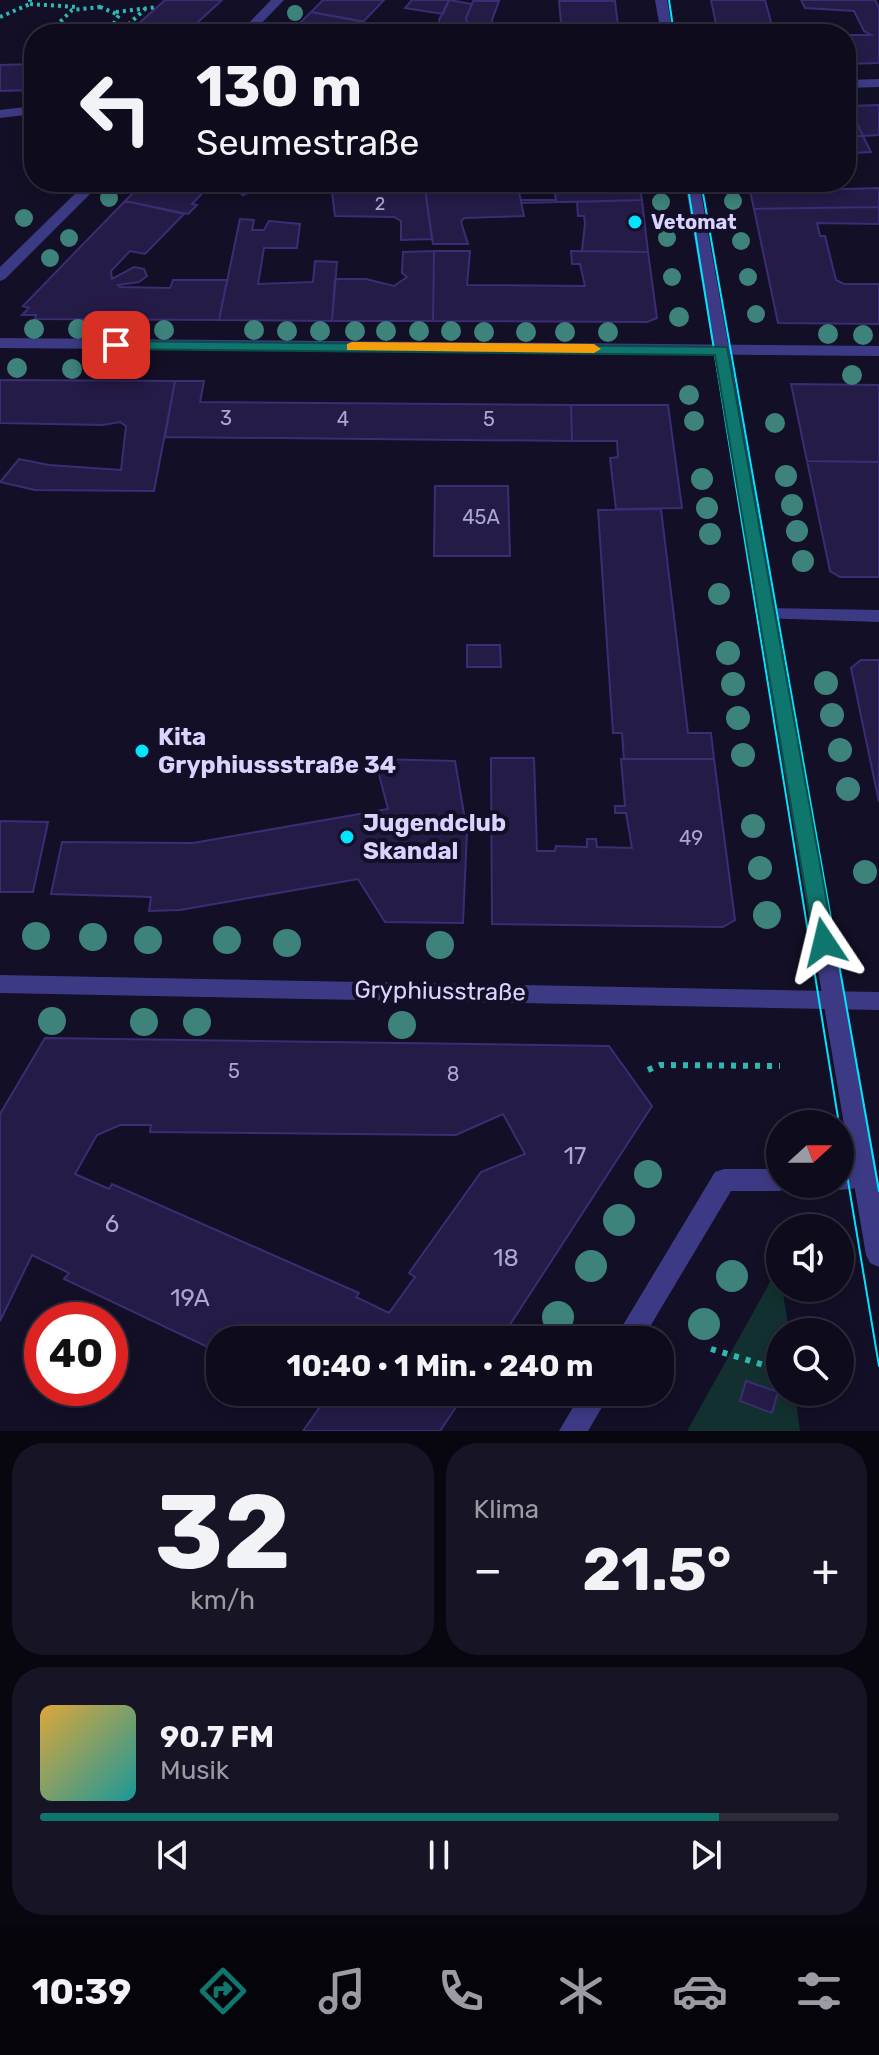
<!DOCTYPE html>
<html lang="de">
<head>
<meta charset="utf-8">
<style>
	:root { --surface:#0e0b1c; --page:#171425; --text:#f1f3f6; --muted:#9b9ba3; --line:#2e2b3b; --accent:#0f766e }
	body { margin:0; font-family:Rubik,sans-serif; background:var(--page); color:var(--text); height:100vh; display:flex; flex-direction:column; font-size:30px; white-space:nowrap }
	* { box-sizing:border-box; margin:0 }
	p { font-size:26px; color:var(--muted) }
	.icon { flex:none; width:44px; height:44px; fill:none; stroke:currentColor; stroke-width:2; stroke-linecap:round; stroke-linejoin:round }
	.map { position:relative; height:1431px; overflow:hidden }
	.panel { display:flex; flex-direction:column; gap:12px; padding:12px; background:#08060f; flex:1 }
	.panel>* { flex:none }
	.top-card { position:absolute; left:24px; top:24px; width:832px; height:168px; border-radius:32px; box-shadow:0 4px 12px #0003,0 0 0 2px var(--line); background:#0e0b1c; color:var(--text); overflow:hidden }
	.needle { width:52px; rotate:69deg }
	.buttons { position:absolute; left:766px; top:1110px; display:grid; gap:16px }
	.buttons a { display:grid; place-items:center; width:88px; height:88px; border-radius:50%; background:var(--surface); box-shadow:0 4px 12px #0003,0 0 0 2px var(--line); font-size:40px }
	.speed { position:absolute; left:24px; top:1302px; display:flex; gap:16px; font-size:40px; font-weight:700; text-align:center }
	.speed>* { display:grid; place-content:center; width:104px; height:104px; border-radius:50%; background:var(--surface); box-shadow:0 4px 12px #0003,0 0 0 2px var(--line); line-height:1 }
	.speed .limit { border:12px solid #d22; background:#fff; color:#111 }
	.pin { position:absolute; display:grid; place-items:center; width:68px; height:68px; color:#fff; margin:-34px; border-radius:16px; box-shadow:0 4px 12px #0006 }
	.me { position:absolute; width:88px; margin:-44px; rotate:350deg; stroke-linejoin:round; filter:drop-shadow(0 0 6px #0008) }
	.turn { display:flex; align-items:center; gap:28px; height:168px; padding:0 40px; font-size:36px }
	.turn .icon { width:104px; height:104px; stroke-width:2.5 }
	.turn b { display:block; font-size:56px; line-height:68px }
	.big { font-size:60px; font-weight:700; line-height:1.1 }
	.panel .card { flex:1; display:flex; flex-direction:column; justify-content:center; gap:12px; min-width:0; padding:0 28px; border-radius:32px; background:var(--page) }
	.panel .dial { align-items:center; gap:0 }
	.dial b { font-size:104px; line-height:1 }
	.song { display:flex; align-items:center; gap:24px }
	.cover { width:96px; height:96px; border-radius:12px; background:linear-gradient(135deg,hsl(40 70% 55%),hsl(180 70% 35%)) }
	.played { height:8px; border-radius:4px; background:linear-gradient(90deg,var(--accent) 85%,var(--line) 85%) }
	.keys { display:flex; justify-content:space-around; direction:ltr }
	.heat { display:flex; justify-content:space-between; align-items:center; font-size:44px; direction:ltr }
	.panel .tiles { flex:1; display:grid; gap:12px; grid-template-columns:1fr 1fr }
	.card:last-child { grid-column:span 2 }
	.trip { position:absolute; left:206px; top:1326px; width:468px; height:80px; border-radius:32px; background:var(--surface); box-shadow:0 4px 12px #0003,0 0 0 2px var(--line); font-weight:700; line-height:80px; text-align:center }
	.menu { display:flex; height:128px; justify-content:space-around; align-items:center; background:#06040b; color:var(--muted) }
	.menu .icon { width:56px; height:56px }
	.menu .on { color:var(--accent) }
	.menu b { font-size:36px; color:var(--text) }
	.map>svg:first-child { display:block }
</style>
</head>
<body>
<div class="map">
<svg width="879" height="1431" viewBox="0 0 879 1431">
	<rect width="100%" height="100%" fill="#130f26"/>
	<path fill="#12302f" d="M779,1266L789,1332H780V1392H795L800,1431H687Z"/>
	<path fill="#241b47" stroke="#3b2d73" stroke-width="2" fill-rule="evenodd" d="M165,0H222L185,34H127Z
		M323,0H384L363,22L311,12Z
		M412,0H449L443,14L405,8Z
		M449,0L472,4L466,18L470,34H442L439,20Z
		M711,0H765L774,33L718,34Z
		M801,0H875L879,8V63L846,64V35H871L864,31L854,11L805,8Z
		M473,1H499L492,20L495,34H470L466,18Z
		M559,1H615L619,34H562Z
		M311,12L361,21L348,34H289Z
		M34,64V90L0,91V65Z
		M879,105V135L863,136L849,106Z
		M846,106H849L863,136H846Z
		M846,136H863L871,152L851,153Z
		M144,182H263L268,185L243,195L233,188L210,185L192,204L197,205L188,214L125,201Z
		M397,182H424L432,239L401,240V221L394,217L335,216L332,192L382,190V184L394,186Z
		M424,182H451L452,188L517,182L524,216L464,218L461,222L468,244H433Z
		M580,182H639L642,200L521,203V200H556L553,183Z
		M748,182H815L813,190L879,188V207L754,209Z
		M642,200L648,252L582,251L585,223L584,216H578L577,202Z
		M125,201L184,214L145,254L130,251L111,271L112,279L134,267L144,269L147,276L139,282L118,285L120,287L170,288L173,280H227L219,320L35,319L36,315H22L29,308L23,306Z
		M879,207V224L817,223L820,236H825L836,280L844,284H879V324L778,323L754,209Z
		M240,219L254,220L252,230H264L269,221L300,224L297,248H264L258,284L313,282L315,261L337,262L332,321L219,320Z
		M434,251L433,321H332L335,279H366L394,286L407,277L402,273L403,252Z
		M434,251H470L467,285L585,286L580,264H572L571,251L648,252L657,318L647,322L433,321Z
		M0,380L175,381L154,491L35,490L0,482L19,459L49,465L121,470L126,426L120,422L103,425L0,423Z
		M175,381H204L200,402L571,405L572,441L165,437Z
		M791,384L879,385V462L807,461Z
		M571,405H668L682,508L616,509L610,458L618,457L617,441H572Z
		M807,461L879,462V577H840L830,571Z
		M435,486H508L510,556H434Z
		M661,509L688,733H711L714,759H624L622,733H613L598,510Z
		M467,645H500L501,667H467Z
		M861,660H879V802L851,668Z
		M491,758H534L537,851H555L556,846L587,847V839H596L597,847L632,848L626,813H615V806H625L621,759H714L735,920L723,927L492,924Z
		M375,759L455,761L467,831L463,923L385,922L358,879L180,910L149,911L151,897L51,894L62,842L193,843L388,809Z
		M0,821L48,822L33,892H0Z
		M45,1038L609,1046L652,1106L500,1340H220V1353L64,1279L69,1273L32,1255L0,1321V1114ZM503,1114L525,1154L481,1172L409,1273L415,1277L389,1313L356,1297L359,1293L112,1184L109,1189L75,1174L97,1135L120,1125H151L150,1132L456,1135Z
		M746,1381L778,1392L772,1413L740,1401Z
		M316,1392H466L440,1431H303L327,1397Z"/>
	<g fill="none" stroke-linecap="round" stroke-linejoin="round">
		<path stroke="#2fb8b0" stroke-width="4" stroke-dasharray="3 4" stroke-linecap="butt" d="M30,4L77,7
			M100,7L119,15L111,28L77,33L60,22L72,10Z
			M116,12L157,7
			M0,17L30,4V0
			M118,34L145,9"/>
		<path stroke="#2fb8b0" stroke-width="6" stroke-dasharray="5 7" stroke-linecap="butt" d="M648,1070L660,1065L780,1066
			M711,1349L780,1370"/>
		<path fill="#3d3a85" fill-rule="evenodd" d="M87,182H102L5,279L0,281V267Z"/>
		<path fill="#3d3a85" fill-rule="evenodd" d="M271,0H284L251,34H238Z
			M879,79V87L846,88V80Z
			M34,106V114L0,118V110Z
			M0,338L879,346V356L0,348Z
			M768,608L879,610V622L761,618L759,614L761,610Z
			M0,975L879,992V1010L0,993Z
			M865,1167L874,1170L877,1178L874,1186L840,1190L831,1187L830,1184H840V1168Z
			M724,1169H780V1184H791L780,1191H731L642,1340H614L715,1172Z
			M582,1392H611L588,1431H559Z"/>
		<path fill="#3d3a85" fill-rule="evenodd" d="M655,0H667L673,34H661Z
			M685,182H699L879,1184V1267L870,1263L866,1255Z"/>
		<path stroke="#00e5ff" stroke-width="2" d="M669,0L674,34
			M687,182L839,1124
			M701,182L879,1191
			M840,1133L879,1366"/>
	</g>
	<g fill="#3d827b">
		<circle cx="295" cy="13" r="8"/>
		<circle cx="109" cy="198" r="9"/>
		<circle cx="733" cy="201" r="9"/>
		<circle cx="661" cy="202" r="9"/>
		<circle cx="24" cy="218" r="9"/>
		<circle cx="69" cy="238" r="9"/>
		<circle cx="667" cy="238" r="9"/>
		<circle cx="741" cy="241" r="9"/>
		<circle cx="50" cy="258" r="9"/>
		<circle cx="672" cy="277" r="9"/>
		<circle cx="748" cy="277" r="9"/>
		<circle cx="756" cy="314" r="9"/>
		<circle cx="679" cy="317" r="10"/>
		<circle cx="34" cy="329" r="10"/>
		<circle cx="78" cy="329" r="10"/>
		<circle cx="121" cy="330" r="10"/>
		<circle cx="164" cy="330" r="10"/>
		<circle cx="254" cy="330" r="10"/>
		<circle cx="287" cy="331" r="10"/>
		<circle cx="320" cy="331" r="10"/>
		<circle cx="355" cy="331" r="10"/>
		<circle cx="386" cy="331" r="10"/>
		<circle cx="419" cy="331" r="10"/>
		<circle cx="451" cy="331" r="10"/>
		<circle cx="484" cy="332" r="10"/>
		<circle cx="526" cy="332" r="10"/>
		<circle cx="565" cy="332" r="10"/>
		<circle cx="608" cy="332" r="10"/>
		<circle cx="828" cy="334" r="10"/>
		<circle cx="863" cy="335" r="10"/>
		<circle cx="17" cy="368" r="10"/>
		<circle cx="72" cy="369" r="10"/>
		<circle cx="852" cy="375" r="10"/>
		<circle cx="689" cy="395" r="10"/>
		<circle cx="694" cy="421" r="10"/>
		<circle cx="775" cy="423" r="10"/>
		<circle cx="786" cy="476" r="11"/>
		<circle cx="702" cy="479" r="11"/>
		<circle cx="792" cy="505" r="11"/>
		<circle cx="707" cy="508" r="11"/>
		<circle cx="797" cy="531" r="11"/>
		<circle cx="710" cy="534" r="11"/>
		<circle cx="803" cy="561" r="11"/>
		<circle cx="719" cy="594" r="11"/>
		<circle cx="728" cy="653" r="12"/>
		<circle cx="826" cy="683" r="12"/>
		<circle cx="733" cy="684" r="12"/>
		<circle cx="832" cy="715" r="12"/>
		<circle cx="738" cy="718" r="12"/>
		<circle cx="840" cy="750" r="12"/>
		<circle cx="743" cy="755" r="12"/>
		<circle cx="848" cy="789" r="12"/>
		<circle cx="753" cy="826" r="12"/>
		<circle cx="760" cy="868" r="12"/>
		<circle cx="865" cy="872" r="12"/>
		<circle cx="767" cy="915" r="14"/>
		<circle cx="36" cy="936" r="14"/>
		<circle cx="93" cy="937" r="14"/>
		<circle cx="148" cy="940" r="14"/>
		<circle cx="227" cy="940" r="14"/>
		<circle cx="287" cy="943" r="14"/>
		<circle cx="440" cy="945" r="14"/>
		<circle cx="52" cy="1021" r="14"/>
		<circle cx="144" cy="1022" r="14"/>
		<circle cx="197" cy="1022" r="14"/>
		<circle cx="402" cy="1025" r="14"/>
		<circle cx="648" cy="1174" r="14"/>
		<circle cx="619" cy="1220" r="16"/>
		<circle cx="591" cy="1266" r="16"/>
		<circle cx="732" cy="1276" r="16"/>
		<circle cx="558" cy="1317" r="16"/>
		<circle cx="704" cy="1324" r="16"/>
	</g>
	<path fill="#0f766e" stroke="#0a4d48" stroke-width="2" d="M111,341L727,347L834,942L831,948H817L814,942L715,355L116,349L111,348Z"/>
	<path fill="#f59e0b" d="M352,342L594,344L601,349L594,353L347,350V344Z"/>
	<g fill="#00e5ff" stroke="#130f26" stroke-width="3">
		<circle cx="635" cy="222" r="8"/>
		<circle cx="142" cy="751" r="8"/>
		<circle cx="347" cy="837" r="8"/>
	</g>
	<g text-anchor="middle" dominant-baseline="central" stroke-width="8" stroke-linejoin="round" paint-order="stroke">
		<g font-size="18" fill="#aca6d1">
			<text x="380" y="204">2</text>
		</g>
		<g font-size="20" font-weight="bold" fill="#d9d4ff" stroke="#130f26" text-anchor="start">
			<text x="651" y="222">Vetomat</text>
		</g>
		<g font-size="20" fill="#aca6d1">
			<text x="226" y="418">3</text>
			<text x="343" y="419">4</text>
			<text x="489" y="419">5</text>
			<text x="481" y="517">45A</text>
			<text x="691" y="838">49</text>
			<text x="234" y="1071">5</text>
			<text x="453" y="1074">8</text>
		</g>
		<g font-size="24" font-weight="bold" fill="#d9d4ff" stroke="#130f26" text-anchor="start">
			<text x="158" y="737">Kita<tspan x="158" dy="28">Gryphiussstraße 34</tspan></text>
			<text x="363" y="823">Jugendclub<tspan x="363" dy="28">Skandal</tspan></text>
		</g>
		<g font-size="24" fill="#d9d4ff" stroke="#130f26">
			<text transform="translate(440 991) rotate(1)">Gryphiusstraße</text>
		</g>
		<g font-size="24" fill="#aca6d1">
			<text x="575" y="1156">17</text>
			<text x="112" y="1224">6</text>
			<text x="506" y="1258">18</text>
			<text x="190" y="1298">19A</text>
		</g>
	</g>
</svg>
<div class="buttons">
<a><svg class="needle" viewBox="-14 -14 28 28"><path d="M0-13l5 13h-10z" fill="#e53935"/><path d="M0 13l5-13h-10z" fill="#9b9ba3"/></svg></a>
<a><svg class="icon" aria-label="sound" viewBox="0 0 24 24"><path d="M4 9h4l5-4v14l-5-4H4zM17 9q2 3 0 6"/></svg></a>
<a><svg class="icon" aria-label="search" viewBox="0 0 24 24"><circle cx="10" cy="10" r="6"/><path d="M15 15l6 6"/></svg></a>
</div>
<div class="speed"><div class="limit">40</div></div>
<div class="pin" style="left:116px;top:345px;background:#d93025"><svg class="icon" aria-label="arrive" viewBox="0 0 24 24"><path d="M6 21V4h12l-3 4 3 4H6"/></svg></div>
<svg class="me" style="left:824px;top:942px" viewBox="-20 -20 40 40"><path d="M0-17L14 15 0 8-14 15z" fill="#0f766e" stroke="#fff" stroke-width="4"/></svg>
<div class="trip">10:40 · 1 Min. · 240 m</div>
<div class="top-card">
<div class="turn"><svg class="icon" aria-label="left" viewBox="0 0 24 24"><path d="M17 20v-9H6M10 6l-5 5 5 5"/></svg><div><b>130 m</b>Seumestraße</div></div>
</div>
</div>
<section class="panel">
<div class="tiles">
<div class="card dial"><b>32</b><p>km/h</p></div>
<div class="card"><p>Klima</p>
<div class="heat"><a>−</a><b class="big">21.5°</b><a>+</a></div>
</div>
<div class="card">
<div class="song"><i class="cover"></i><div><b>90.7 FM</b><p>Musik</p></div></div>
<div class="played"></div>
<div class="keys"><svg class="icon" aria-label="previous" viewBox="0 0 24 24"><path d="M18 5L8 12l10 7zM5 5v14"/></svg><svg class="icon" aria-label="pause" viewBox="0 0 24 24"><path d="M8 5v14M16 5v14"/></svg><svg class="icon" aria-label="next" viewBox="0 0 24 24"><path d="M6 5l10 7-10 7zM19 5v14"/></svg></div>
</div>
</div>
</section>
<nav class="menu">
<b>10:39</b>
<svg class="icon on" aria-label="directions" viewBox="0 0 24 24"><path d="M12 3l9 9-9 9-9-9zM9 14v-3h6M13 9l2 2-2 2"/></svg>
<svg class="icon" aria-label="music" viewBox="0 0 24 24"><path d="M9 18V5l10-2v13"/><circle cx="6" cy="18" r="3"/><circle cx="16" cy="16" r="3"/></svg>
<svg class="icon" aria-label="phone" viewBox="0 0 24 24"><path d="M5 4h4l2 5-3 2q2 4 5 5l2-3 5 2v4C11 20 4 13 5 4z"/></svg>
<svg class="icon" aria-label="climate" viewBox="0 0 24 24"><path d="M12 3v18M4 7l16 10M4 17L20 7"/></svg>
<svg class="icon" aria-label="car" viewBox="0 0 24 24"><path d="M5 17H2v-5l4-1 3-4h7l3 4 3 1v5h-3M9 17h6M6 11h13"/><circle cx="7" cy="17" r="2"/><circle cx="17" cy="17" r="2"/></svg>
<svg class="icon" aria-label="filters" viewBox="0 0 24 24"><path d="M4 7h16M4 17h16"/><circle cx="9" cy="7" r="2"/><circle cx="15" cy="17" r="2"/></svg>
</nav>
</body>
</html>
